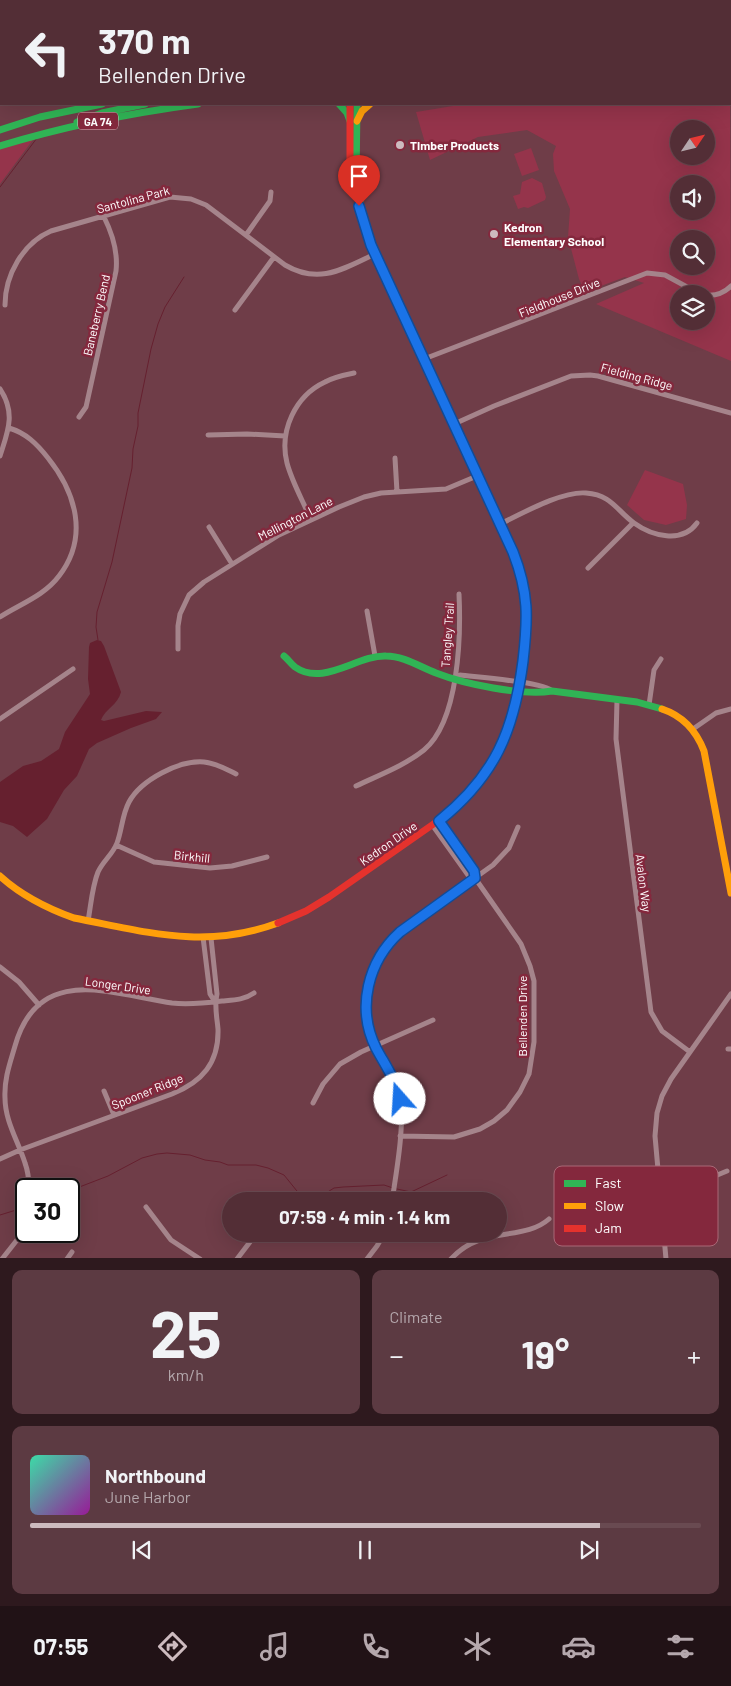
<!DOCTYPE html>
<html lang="en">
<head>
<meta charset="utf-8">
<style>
	:root { --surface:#532e36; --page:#5c3a42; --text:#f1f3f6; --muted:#b5a8ad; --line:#694a51; --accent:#cdbbbf }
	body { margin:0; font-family:Barlow,sans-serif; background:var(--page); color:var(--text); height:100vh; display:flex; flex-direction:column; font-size:19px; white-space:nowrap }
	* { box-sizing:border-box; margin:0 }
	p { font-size:16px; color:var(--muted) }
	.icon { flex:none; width:28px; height:28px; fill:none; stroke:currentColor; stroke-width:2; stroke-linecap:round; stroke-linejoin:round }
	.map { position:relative; height:1258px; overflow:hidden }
	.side { display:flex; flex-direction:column; gap:12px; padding:12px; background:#2e191e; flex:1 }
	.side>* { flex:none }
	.guide { position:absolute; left:0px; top:0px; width:731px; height:105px; box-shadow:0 5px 20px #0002,0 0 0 1px var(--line); background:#532e36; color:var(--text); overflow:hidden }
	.needle { width:32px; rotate:55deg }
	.fabs { position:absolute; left:670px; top:120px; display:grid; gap:10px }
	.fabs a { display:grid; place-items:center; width:45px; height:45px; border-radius:50%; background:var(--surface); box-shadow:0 5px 20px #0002,0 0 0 1px var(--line); font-size:25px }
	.speed { position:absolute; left:15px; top:1178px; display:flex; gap:10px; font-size:25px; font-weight:700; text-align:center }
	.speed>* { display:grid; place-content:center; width:65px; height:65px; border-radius:50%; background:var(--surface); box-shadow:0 5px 20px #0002,0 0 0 1px var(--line); line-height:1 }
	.speed .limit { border:2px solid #111; border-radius:8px; background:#fff; color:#111 }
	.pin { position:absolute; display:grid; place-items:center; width:42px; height:42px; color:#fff; margin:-51px -21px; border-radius:50% 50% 50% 0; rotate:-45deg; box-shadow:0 0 5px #0007 }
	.pin .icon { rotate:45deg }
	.me { position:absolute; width:55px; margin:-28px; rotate:341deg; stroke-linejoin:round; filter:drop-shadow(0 0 4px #0008) }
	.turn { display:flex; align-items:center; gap:18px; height:105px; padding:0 15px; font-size:22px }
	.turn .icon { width:65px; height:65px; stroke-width:2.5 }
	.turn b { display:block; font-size:35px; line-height:42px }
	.big { font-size:38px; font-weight:700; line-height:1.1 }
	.side .card { flex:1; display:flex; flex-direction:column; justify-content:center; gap:8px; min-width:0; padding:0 18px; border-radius:10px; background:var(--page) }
	.side .dial { align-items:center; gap:0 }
	.dial b { font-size:65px; line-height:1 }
	.song { display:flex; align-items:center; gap:15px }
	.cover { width:60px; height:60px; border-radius:8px; background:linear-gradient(135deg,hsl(160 70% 55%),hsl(300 70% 35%)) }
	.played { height:5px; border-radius:2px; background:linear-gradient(90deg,var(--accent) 85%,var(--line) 85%) }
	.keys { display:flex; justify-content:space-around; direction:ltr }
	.heat { display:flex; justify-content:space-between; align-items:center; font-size:28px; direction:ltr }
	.side .tiles { flex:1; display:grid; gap:12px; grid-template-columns:1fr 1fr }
	.card:last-child { grid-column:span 2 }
	.trip { position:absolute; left:222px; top:1192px; width:285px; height:50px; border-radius:25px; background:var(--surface); box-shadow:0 5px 20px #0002,0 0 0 1px var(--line); font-weight:700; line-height:50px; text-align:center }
	.tab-bar { display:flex; height:80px; justify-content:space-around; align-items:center; background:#211216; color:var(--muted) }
	.tab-bar .icon { width:35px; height:35px }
	.tab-bar .current { color:var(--accent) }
	.tab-bar b { font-size:22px; color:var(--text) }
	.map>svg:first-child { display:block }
</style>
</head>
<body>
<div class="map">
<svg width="731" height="1259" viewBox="0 0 731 1259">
	<rect width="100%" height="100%" fill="#6f3d48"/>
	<path fill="#95344b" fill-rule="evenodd" d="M730,91L731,361L596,304L644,283L625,277L585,292L579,279L568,237L570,209L554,171L553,154L556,146L527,130L478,137L430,160L416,112L465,104H730ZM679,129H706V156H679ZM679,184H706V211H679ZM679,239H706V266H679ZM679,294H706V321H679Z
		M38,133L0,184V146Z
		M531,148L539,170L522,176L514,154Z
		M532,178L542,183L546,197L545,200L528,208L524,207L518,209L513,196L520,194L522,182Z
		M645,470L683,484L687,505L686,519L666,525L644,520L627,505Z"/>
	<path fill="#66202f" d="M97,640L101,641L104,646L121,692C118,705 105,709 101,720L104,721L146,711L162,712L156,719L131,728L97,743L89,749L77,776L64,790L47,819L27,837L13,826L0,822V782L23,766L41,761L59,749L65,732L90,694L88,679L89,647L90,643Z"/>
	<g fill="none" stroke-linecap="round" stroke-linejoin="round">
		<path stroke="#66202f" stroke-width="1" d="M687,0L688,1
			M122,1V0
			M0,187L37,138
			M98,640L96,627L97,612L112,562L132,468L133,449L138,426V413L151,349L158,324L165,307L184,277
			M397,1189L411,1192L447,1175
			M69,1191L108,1176L142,1158L157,1154L167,1153L190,1155L205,1160L220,1162L228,1165H256L268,1168L284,1175L301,1196L309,1199L315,1200L334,1188L343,1187L384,1185L393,1188
			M0,1215L26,1207"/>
		<path stroke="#a5848b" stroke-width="5" d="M186,0L189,1
			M237,0L238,1
			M262,0V1
			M525,0L530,1
			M169,1L170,0
			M218,1L219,0
			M617,1L620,0
			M246,235L270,201L271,192
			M706,295C717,296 724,293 731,286
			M5,305C5,275 23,243 51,231L170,197L191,199L206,205L285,265C319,285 343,269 375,254
			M235,310L274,257
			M424,359L647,273L665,275L700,294
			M0,389C16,413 8,431 0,456
			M79,417L86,407L116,271C118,253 112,233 104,217
			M454,424L494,406L571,376L590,375L598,376L731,413
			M208,435L247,434L285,436
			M395,458L397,492
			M311,520C303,501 292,482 287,463C279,431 295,396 325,382C334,377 344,375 354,373
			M500,524C523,513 562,491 586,493C612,495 616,510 634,523C652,536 682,544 697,523
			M209,527L232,564
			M588,568L633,523
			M367,611L375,656
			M0,617C20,604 44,596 59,576C89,537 76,493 48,458C37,444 26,433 9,428
			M178,649V626L180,614L189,595L204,582L279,535L339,507L364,497L381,493L446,489L477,476
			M454,677L460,675C475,677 545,682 552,691
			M617,700L616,739L651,1012L662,1031L690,1052
			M649,705L654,670L661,659
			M0,719L73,669
			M693,729L716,713L731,709
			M356,786C379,775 404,766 424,750C459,721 461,636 459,594
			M433,826L468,875L475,878
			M116,845L154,862L210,868L232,866L267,857
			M88,921C91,905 92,887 98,872C103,861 113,854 117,843C122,830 122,815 129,802C141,780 179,760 204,762C216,763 226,769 236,774
			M203,937L210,994L215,1002
			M0,967L19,982L39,1005
			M728,1049H731
			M104,1091L114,1115
			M313,1103L323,1084L340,1064L361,1052L433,1020
			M400,1136L454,1137L480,1129L494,1121L507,1110L520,1092L529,1074L534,1042V981L530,966L521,944L475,878L474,871L439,821
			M0,1159L20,1150L172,1094C202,1082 219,1063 218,1029C217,1017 214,1006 217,994L211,938
			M660,1187L698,1183L727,1171
			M29,1189C29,1180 28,1171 25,1163C18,1141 5,1121 5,1098C4,1079 10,1063 15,1046C38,963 112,994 172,1003C189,1005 206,1003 222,1001C234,1000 244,1000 254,993
			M392,1201C396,1174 405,1125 400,1099C397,1079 384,1064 376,1047C356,1007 368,961 399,932L493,865L509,848L518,827
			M146,1207L171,1240L200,1259
			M2,1259L17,1240L26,1211
			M67,1259L72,1252
			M237,1259L256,1234
			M367,1259L377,1246L384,1234
			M451,1259C481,1225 523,1242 549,1219
			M666,1259L655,1136L657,1113L662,1096L671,1079L731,994"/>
		<path stroke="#30b455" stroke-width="7" d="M357,0V1
			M0,14L1,13
			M730,95L731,94
			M339,104L347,113L350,121
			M357,104L356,182L367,237L460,438
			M77,122L102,113L145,104
			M0,130L40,117L102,104
			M0,146C65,126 131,113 198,104
			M284,656C288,659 291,664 295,667C323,687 357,655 386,656C404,656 420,667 436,673C464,684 522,696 552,691L637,702L662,709"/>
		<path stroke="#ff9f0a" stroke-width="7" d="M15,1L17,0
			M730,80H731
			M357,121L362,111L370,104
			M460,438C472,465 485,492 497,519C507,540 519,563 524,586C532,629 522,678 511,719
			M662,709C683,716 696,730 704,751L731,893
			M0,876C22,896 46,908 74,918C148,932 204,950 278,923"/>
		<path stroke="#e5322d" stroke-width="7" d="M350,104V167L355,177
			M278,923L306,911L329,897L455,809C481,783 499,755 511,719"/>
	</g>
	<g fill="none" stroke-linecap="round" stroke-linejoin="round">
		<defs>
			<path id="route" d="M359,206L371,245L513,552C529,593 528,618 523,661C514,731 495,776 439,821L474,871L475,878L400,932C368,961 356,1008 376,1048C385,1065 396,1080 400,1099"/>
		</defs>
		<use href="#route" stroke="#114b97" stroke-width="12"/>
		<use href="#route" stroke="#1a73e8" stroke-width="9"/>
	</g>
	<g fill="#cdbbbf" stroke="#84283d" stroke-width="2">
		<circle cx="400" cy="145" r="5"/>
		<circle cx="494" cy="234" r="5"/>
	</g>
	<g text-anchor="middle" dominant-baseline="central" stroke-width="5" stroke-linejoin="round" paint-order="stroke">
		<rect fill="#84283d" stroke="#dabec5" stroke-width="1" x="78" y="112.5" width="40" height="17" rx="4"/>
		<g font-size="11" font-weight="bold" fill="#fff">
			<text x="98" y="121">GA 74</text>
		</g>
		<g font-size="12" font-weight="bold" fill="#fff" stroke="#84283d" text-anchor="start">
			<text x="410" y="145">TImber Products</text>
			<text x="504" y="227">Kedron<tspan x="504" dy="14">Elementary School</tspan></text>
		</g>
		<g font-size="12" fill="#fff" stroke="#84283d">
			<text transform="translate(133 199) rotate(-15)">Santolina Park</text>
			<text transform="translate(559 297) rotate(-22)">Fieldhouse Drive</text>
			<text transform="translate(96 315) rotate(-77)">Baneberry Bend</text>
			<text transform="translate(637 376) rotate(15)">Fielding Ridge</text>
			<text transform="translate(295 518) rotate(-27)">Mellington Lane</text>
			<text transform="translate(447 635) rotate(-86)">Tangley Trail</text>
			<text transform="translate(388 843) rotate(-35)">Kedron Drive</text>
			<text transform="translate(192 856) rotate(6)">Birkhill</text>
			<text transform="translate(644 883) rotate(83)">Avalon Way</text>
			<text transform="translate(118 985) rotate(8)">Longer Drive</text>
			<text transform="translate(522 1016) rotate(-90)">Bellenden Drive</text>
			<text transform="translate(147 1091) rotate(-22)">Spooner Ridge</text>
		</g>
	</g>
	<rect x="554" y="1166" width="164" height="80" rx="8" fill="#84283d" stroke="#a96877" stroke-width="1"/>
	<rect x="564" y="1180" width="22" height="7" fill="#30b455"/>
	<rect x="564" y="1203" width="22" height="6" fill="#ff9f0a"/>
	<rect x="564" y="1225" width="22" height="7" fill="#e5322d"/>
	<g font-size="14" fill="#fff">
		<text x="595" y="1188">Fast</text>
		<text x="595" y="1211">Slow</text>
		<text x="595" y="1233">Jam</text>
	</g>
</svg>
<div class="fabs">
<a><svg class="needle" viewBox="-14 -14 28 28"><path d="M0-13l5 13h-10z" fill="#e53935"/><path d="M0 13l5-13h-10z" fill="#b5a8ad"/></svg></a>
<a><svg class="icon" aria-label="sound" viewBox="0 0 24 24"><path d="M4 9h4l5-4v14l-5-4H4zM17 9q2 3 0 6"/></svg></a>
<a><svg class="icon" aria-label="search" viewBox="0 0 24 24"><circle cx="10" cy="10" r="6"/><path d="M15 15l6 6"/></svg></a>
<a><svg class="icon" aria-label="layers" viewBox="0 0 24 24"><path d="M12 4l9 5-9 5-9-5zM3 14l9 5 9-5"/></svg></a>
</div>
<div class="speed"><div class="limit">30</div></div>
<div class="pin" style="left:359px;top:206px;background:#d93025"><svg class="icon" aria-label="arrive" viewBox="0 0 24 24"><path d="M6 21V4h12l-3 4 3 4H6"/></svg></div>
<svg class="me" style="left:400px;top:1099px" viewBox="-20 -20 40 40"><circle r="19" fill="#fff"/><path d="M0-13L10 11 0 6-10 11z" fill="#1a73e8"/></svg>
<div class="trip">07:59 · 4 min · 1.4 km</div>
<div class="guide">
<div class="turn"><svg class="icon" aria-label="left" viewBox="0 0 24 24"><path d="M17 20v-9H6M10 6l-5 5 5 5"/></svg><div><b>370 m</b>Bellenden Drive</div></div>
</div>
</div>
<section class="side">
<div class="tiles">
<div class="card dial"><b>25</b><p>km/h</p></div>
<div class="card"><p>Climate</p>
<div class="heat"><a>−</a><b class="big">19°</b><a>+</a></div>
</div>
<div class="card">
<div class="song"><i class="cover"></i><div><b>Northbound</b><p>June Harbor</p></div></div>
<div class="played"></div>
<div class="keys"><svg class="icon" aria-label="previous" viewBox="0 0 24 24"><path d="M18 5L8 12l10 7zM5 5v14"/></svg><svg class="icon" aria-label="pause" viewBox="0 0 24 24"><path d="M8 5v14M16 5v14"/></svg><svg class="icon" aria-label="next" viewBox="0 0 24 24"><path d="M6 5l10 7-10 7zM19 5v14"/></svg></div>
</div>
</div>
</section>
<nav class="tab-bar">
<b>07:55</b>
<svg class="icon current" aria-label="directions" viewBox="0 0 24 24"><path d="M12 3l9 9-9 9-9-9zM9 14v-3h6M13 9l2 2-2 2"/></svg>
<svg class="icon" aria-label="music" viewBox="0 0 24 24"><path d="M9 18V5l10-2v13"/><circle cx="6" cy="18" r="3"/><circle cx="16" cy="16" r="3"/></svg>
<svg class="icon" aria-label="phone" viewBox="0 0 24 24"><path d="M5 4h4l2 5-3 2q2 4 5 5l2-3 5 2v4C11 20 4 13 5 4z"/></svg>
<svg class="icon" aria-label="climate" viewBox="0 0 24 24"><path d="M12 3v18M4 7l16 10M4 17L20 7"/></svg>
<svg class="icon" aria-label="car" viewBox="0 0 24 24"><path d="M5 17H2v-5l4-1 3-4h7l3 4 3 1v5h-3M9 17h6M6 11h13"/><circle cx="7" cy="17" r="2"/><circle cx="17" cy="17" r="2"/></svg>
<svg class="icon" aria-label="filters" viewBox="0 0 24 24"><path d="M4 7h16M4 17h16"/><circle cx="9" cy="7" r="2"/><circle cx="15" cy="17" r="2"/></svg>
</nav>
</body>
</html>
